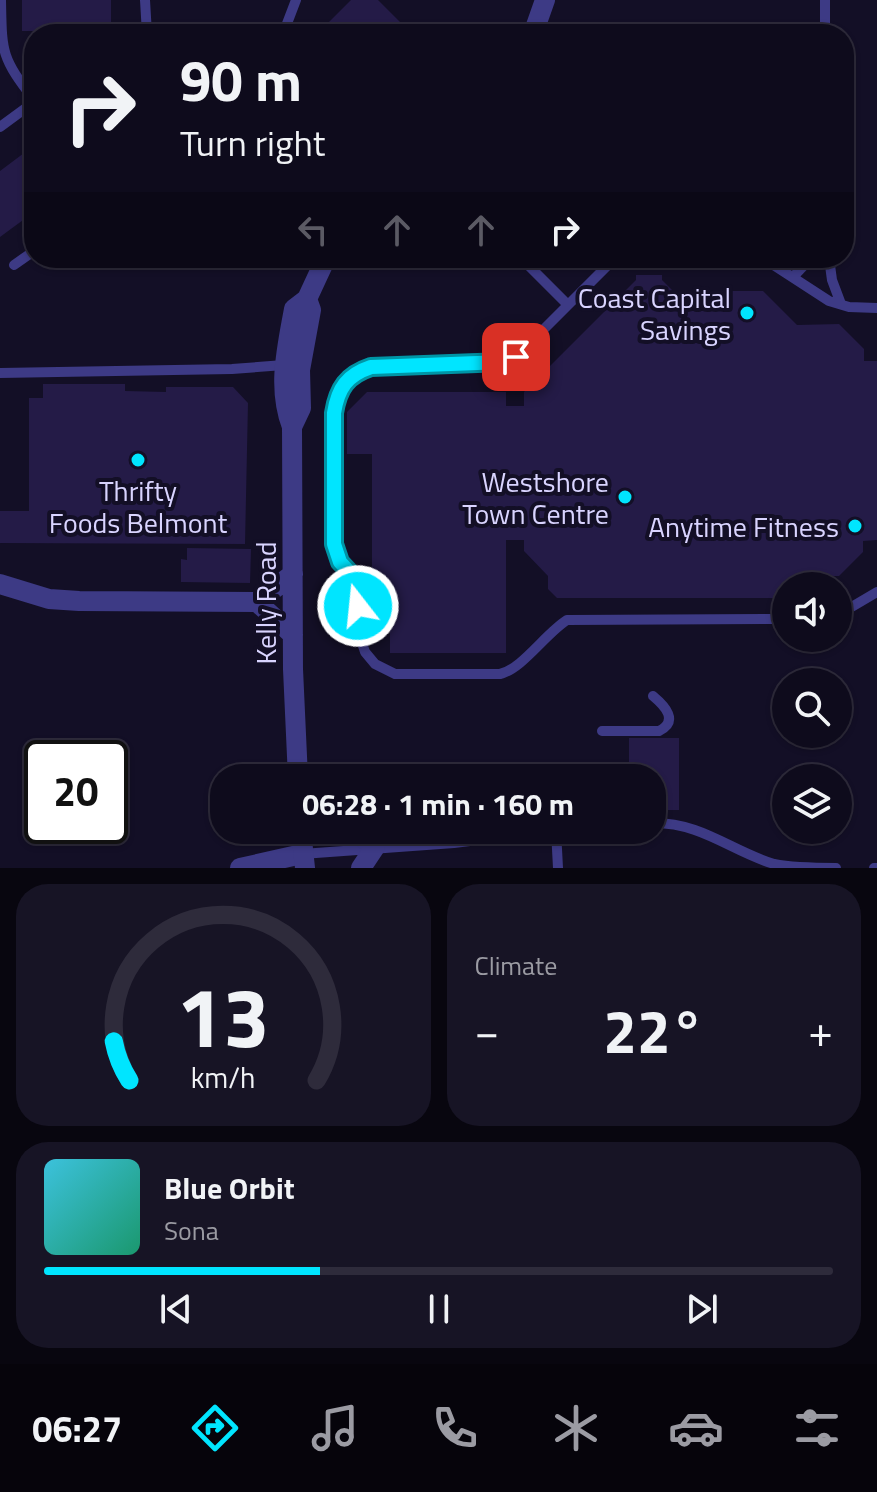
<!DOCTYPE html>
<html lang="en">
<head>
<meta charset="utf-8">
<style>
	:root { --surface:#0e0b1c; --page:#171425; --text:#f1f3f6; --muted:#9b9ba3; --line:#2e2b3b; --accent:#00e5ff }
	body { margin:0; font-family:"Titillium Web",sans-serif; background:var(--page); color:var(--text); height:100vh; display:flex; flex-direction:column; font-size:30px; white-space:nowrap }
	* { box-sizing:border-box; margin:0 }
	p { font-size:26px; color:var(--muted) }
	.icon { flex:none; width:44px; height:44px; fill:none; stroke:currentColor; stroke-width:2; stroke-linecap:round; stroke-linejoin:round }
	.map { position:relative; height:868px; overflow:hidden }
	.side { display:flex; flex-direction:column; gap:16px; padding:16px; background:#08060f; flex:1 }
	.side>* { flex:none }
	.banner { position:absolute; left:24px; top:24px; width:830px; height:244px; border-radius:32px; box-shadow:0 2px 6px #0004,0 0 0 2px var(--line); background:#0e0b1c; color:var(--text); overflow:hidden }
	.tools { position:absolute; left:772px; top:572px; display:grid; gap:16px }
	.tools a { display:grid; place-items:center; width:80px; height:80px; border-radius:50%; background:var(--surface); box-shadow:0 2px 6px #0004,0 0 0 2px var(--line); font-size:40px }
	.speed { position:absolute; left:24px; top:740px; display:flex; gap:16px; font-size:40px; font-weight:700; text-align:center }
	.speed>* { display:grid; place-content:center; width:104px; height:104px; border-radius:50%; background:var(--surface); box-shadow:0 2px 6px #0004,0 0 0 2px var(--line); line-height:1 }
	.speed .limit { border:4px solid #111; border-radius:12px; background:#fff; color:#111 }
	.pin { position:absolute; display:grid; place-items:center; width:68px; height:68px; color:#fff; margin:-34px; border-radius:16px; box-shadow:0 4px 12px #0006 }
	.me { position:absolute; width:88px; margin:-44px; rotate:344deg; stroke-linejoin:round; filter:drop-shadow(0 0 6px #0008) }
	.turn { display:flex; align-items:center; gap:28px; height:168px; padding:0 24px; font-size:36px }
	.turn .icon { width:104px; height:104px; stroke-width:2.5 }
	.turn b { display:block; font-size:56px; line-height:68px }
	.lanes { display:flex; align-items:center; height:76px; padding:0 24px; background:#0003; justify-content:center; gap:40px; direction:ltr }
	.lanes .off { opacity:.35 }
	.big { font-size:60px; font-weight:700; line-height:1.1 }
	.side .card { flex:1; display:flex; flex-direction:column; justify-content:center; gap:12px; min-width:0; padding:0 28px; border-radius:32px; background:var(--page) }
	.side .dial { align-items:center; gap:0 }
	.dial svg { height:208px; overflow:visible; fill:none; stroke:var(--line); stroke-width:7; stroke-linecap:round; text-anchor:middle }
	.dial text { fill:var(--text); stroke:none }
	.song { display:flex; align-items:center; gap:24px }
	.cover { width:96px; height:96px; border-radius:12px; background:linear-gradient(135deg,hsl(190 70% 55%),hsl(160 70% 35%)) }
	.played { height:8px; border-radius:4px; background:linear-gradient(90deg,var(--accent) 35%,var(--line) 35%) }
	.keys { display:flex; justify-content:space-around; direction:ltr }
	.heat { display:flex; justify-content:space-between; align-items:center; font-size:44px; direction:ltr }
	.side .tiles { flex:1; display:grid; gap:16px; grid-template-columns:1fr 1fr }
	.card:last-child { grid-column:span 2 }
	.trip { position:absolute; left:210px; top:764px; width:456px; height:80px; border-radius:32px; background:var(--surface); box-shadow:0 2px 6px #0004,0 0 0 2px var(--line); font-weight:700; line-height:80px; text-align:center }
	.dock { display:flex; height:128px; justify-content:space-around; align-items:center; background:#06040b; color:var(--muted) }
	.dock .icon { width:56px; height:56px }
	.dock .on { color:var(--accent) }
	.dock b { font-size:36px; color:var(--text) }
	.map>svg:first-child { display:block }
</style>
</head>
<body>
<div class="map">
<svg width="877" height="868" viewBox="0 0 877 868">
	<rect width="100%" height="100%" fill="#130f26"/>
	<path fill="#241b47" d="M22,0H111V23L85,24L72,31H22Z
		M351,0H378L412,34H342L329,22Z
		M32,147L34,212L0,237V171Z
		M636,275H662V280L685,303V311H705V303L717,291H763L797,325L839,324L864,349V361H877V540L863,541V552L839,576H818L808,586H786V598H557L548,589V576L524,551V540H506V653H390V599H372V454H347V412L367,392H506V406H524V392L636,280Z
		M43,384H125V391L166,392V387H233L248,403L245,544L0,543V511H29V398H43Z
		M187,548L251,549L250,583L181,582V559L187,560Z
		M629,738H679V810H652V778H629Z"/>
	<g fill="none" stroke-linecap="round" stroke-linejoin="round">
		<path stroke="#3d3a85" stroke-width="10" d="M1,0C2,53 1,57 34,100
			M145,0L147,34
			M825,0V34
			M155,34L215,29L250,34
			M283,34L296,0
			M0,127L34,102
			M521,258L568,305
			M622,258L610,263L516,357L504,362L371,367C347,376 338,389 334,413V544L340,562L354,577L360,637L365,652L375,664L395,674H500C522,669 545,634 567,620L786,619
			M675,258L757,261L772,264L829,301L849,307L877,308
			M829,258L832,280L841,304
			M14,265L34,251
			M793,277L811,258
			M0,373L232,369L284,365
			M838,615L877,592
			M602,731H659C679,721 665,706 653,696
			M652,823C701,822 731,851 774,864C794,868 816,868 836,868
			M556,830L558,868
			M302,854L454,843L558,830
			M874,868H877"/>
		<path stroke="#3d3a85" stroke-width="20" d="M240,868L302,854"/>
		<path stroke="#3d3a85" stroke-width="20" d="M533,34L545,0
			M292,427L301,408L300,370L311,310L307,299
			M0,584L49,599L79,601L257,602L293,574
			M257,602L293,635
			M298,778L293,669L292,427C277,388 287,348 294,309L307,299L326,258
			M301,830L305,868
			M353,830L375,847L361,868"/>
	</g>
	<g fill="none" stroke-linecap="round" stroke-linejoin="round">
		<defs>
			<path id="route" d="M358,606L354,577L340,562L334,544V413C338,388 347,375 371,367L504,362L516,357"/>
		</defs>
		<use href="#route" stroke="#0095a6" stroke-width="20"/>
		<use href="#route" stroke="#00e5ff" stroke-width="14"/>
	</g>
	<g fill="#00e5ff" stroke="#130f26" stroke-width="3">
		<circle cx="747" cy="313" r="8"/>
		<circle cx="138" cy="460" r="8"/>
		<circle cx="625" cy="497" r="8"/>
		<circle cx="855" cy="526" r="8"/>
	</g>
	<g text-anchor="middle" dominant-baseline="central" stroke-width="8" stroke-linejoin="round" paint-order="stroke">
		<g font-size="28" fill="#d9d4ff" stroke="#130f26" text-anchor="end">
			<text x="731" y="297">Coast Capital<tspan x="731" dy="32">Savings</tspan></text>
			<text x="609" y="481">Westshore<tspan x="609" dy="32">Town Centre</tspan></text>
			<text x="138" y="490" text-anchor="middle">Thrifty<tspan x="138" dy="32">Foods Belmont</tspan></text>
			<text x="839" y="526">Anytime Fitness</text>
		</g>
		<g font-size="28" fill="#d9d4ff" stroke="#130f26">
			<text transform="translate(265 603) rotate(-90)">Kelly Road</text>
		</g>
	</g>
</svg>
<div class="tools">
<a><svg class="icon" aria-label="sound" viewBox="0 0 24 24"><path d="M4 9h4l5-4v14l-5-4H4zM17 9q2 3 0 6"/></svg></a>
<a><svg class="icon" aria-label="search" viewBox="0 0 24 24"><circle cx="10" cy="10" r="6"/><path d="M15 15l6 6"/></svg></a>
<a><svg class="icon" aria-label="layers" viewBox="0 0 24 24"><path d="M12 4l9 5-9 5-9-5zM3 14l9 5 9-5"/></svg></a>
</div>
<div class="speed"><div class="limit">20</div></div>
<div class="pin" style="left:516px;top:357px;background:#d93025"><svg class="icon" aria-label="arrive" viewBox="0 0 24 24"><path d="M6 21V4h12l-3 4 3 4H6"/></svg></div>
<svg class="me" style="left:358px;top:606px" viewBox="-20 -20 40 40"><circle r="17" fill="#00e5ff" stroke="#fff" stroke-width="3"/><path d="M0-11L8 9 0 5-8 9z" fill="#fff"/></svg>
<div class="trip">06:28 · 1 min · 160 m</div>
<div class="banner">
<div class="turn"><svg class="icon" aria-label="right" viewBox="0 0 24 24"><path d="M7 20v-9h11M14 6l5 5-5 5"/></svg><div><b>90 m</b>Turn right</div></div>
<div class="lanes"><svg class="icon off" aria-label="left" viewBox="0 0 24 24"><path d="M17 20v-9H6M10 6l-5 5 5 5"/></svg><svg class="icon off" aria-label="ahead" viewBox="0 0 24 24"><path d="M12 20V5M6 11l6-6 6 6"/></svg><svg class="icon off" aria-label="ahead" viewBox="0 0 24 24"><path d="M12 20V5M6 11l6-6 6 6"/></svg><svg class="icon" aria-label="right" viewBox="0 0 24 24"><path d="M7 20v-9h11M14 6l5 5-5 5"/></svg></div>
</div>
</div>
<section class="side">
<div class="tiles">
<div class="card dial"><svg viewBox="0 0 100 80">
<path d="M14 69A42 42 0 1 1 86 69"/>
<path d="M14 69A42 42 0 0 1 8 54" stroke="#00e5ff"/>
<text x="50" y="56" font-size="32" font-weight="700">13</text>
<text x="50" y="72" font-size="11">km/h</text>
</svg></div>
<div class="card"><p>Climate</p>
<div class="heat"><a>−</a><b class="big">22°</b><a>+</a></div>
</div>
<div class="card">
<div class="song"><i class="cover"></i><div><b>Blue Orbit</b><p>Sona</p></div></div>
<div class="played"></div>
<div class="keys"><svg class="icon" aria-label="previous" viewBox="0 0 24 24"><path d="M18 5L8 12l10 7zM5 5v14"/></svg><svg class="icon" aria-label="pause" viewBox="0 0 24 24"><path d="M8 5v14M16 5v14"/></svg><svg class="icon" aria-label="next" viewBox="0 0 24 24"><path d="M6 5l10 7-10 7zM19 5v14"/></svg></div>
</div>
</div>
</section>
<nav class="dock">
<b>06:27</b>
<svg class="icon on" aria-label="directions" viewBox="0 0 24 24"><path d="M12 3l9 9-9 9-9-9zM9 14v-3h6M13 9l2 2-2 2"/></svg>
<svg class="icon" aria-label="music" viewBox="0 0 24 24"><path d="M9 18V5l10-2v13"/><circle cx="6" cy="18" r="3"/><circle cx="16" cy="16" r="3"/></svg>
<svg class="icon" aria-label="phone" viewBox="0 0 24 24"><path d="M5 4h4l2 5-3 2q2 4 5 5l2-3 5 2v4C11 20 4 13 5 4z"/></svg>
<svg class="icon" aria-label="climate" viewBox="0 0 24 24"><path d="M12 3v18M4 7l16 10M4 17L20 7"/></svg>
<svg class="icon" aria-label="car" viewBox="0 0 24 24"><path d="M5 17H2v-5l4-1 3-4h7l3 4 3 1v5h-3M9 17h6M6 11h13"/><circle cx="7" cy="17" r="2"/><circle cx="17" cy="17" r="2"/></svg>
<svg class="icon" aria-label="filters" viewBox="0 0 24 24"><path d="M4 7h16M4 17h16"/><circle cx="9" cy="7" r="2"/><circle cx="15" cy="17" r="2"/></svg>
</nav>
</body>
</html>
